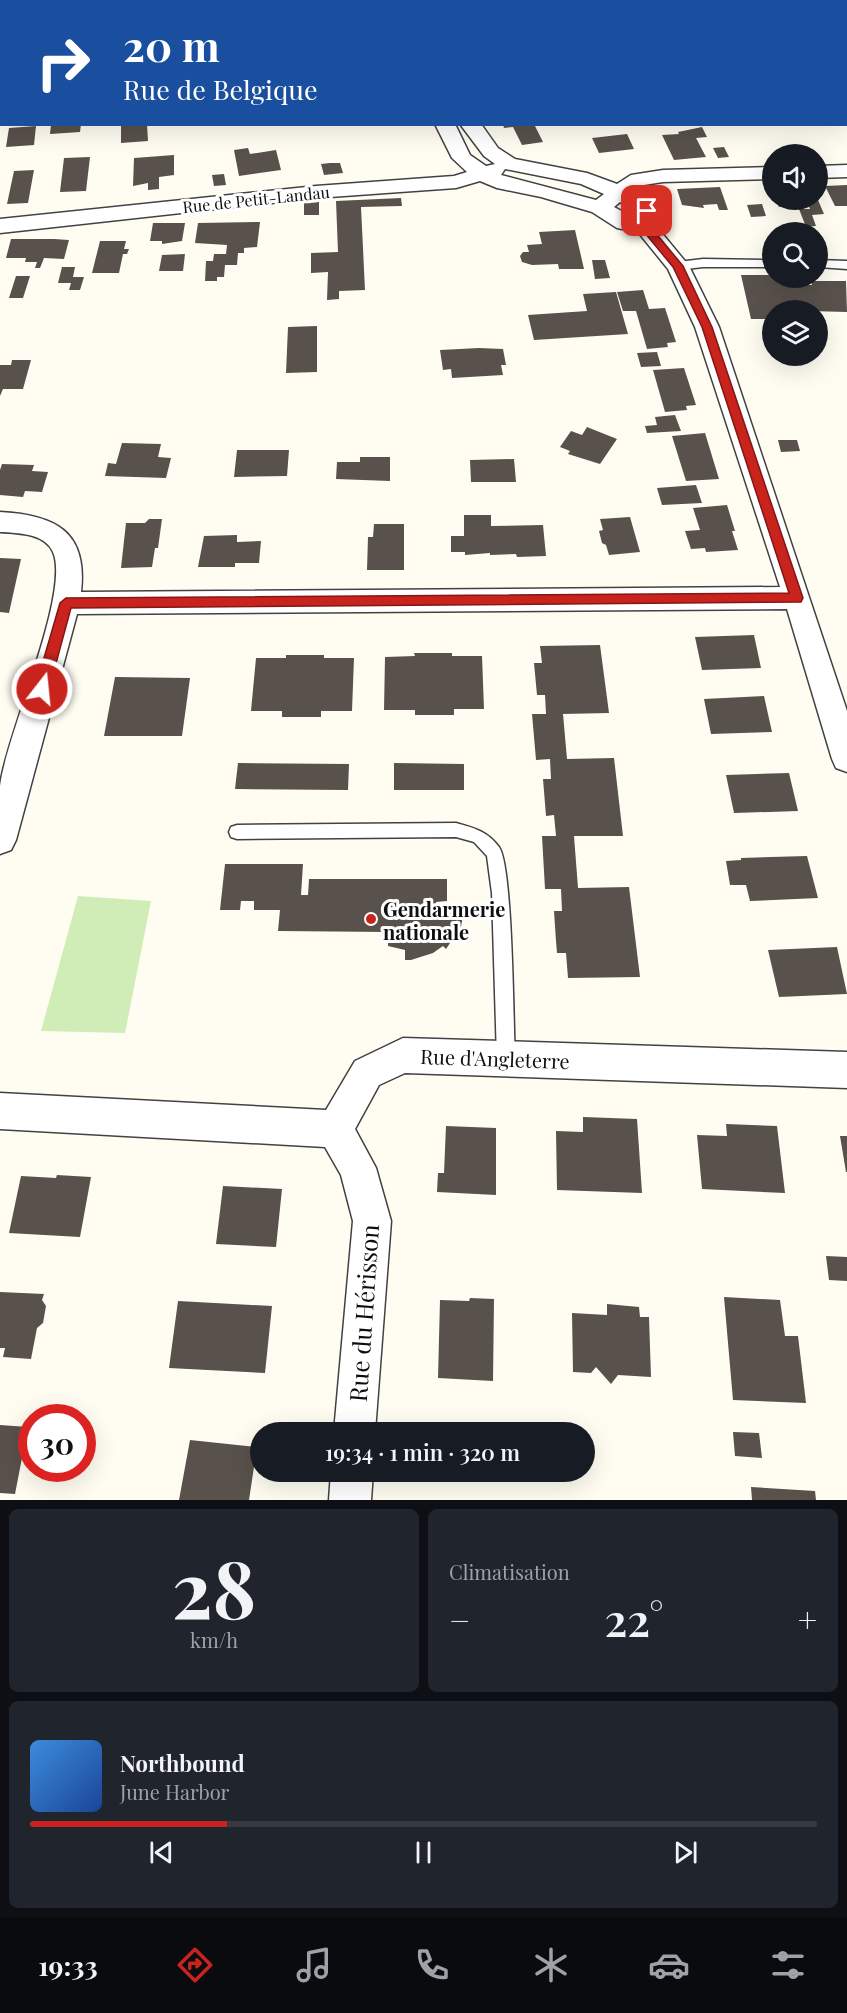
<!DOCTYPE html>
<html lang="fr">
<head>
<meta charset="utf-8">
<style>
	:root { --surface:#171b24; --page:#20242c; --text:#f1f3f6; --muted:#9ea1a6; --line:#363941; --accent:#c9231e }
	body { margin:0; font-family:"Playfair Display",serif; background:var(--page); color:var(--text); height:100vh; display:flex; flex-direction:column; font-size:22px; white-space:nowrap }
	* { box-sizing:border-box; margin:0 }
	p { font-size:20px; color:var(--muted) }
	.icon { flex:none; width:33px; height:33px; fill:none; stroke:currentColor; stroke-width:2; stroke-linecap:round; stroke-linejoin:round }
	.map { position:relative; height:1500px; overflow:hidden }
	.details { display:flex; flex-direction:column; gap:9px; padding:9px; background:#0d0f14; flex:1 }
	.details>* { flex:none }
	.guide { position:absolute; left:0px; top:0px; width:848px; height:126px; box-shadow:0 6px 24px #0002; background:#1a4fa0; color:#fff; overflow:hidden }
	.controls { position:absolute; left:762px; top:144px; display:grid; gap:12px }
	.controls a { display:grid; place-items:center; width:66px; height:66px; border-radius:50%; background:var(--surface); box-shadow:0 6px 24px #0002; font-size:30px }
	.speed { position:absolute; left:18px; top:1404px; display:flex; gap:12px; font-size:30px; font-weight:700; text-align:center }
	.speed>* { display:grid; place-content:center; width:78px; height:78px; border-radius:50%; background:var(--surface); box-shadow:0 6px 24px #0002; line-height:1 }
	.speed .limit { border:9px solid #d22; background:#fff; color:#111 }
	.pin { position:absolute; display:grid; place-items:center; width:51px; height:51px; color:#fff; margin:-26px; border-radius:12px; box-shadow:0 3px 9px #0006 }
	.me { position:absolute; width:66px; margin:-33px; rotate:16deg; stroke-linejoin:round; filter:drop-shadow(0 0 4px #0008) }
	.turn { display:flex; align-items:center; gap:21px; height:126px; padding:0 24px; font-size:27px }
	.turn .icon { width:78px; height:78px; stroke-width:2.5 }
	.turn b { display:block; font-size:42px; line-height:51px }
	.big { font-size:45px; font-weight:600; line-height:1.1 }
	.details .tile { flex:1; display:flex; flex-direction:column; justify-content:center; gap:9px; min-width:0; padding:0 21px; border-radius:9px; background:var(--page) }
	.details .dial { align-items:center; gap:0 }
	.dial b { font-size:78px; line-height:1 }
	.song { display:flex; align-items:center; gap:18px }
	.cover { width:72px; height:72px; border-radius:9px; background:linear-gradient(135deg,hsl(210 70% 55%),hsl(220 70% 35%)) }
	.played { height:6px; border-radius:3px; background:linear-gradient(90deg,var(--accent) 25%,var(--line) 25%) }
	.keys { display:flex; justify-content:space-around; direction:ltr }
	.heat { display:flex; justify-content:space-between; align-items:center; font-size:33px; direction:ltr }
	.details .tiles { flex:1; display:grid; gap:9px; grid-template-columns:1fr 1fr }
	.tile:last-child { grid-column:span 2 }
	.trip { position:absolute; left:250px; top:1422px; width:345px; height:60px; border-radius:30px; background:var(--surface); box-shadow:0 6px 24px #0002; font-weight:600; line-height:60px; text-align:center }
	.dock { display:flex; height:96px; justify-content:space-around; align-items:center; background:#090b0e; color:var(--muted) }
	.dock .icon { width:42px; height:42px }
	.dock .selected { color:var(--accent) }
	.dock b { font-size:27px; color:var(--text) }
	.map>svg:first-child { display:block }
</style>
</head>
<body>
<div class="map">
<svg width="847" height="1500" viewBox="0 0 847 1500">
	<rect width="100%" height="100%" fill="#fffdf2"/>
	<path fill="#d0edb8" d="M78,896L151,901L125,1033L41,1031Z"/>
	<path fill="#59514b" d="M56,124H81L80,132L50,134L51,125Z
		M147,124L148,141L121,143V125Z
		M503,124H534L543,142L522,145L513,127L504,128Z
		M36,126L34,145L6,147L9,128Z
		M702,127L707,137L696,138L706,157L674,160L662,135L679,134L678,132Z
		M627,134L634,149L599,153L592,138Z
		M724,147L729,157L718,158L713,148Z
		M248,148L250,154L276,150L281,170L239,176L234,150Z
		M174,155V175L159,177V189L148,190V183L133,186L134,158Z
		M90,157L86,191L60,192L64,158Z
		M330,163H340L343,173L324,175L321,164Z
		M34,170L28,203L7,204L14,171Z
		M224,174L226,185L214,186L212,175Z
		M847,185V206H835L825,186Z
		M720,187L728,210H719L717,204L703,205L704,208L682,205L677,189Z
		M401,198L402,206L361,207L365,290L339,291V299L327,300L328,272L311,273V253L338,252L336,201Z
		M775,200H804L805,202L794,203L795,206L779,207Z
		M806,200H818L824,214L812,215L816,226L806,227L799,209H810Z
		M319,202V215H304V203Z
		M762,204L766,216L751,217L747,205Z
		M260,222L257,247L244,248V253H238L237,265H225L224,277H217V281H205L206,261H213L214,254H226L227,245L195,243L198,223Z
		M153,223H185L182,241L162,244V241H150Z
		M575,230L584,269H559L558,264L532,265L522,262L520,256L523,252H529L527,245L542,244L539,232Z
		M11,239H54L69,240L64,259L44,258L40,268H35L37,262H25L26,258H6Z
		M100,241H126L124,249H129L127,254H123L119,273H92Z
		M185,254L183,271H159L162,255Z
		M592,260H605L610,278L595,279Z
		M62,267H75L73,277H84L80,290H69L71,283H58Z
		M741,275H772V278H786L788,284L812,285L811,281H846L847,312L772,310V319H751Z
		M16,276H30L23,298H9Z
		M643,290L649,309L665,308L676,342L667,343L668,347L647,349L636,311H623L617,292Z
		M616,292L628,334L534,340L528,315L587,311L583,294Z
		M317,326V372L286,373L288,327Z
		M479,348L503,349L506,365H501L503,375L452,378L451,369L443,370L440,350Z
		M657,352L661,366L641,367L637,353Z
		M12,360H31L23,389H3L0,396V365H11Z
		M684,368L696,405L686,406L687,410L665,412L653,370Z
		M675,415L681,431L647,433L645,426L657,425L655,417Z
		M587,427L617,439L600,464L568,454L570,451L560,447L571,431L582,435Z
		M705,433L719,479L686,481L672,436Z
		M778,440H797L800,451L781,452Z
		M122,443L161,444L158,457L171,458L166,478L105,476L108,463L116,464Z
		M237,450H289L287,476L234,477Z
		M360,457H390V481L336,479L337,462H360Z
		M514,459L516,482H471L470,460Z
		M2,464L34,465L32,471L48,472L42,492L25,491L23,497L0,495V470Z
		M696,485L702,503L662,505L657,488Z
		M727,505L735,531H732L738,550L706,552L705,548L691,549L685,531L700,530L693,508Z
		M464,515H491V526L543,525L546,556L517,557L516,554L490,555V553L465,555V552H451V536H464Z
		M630,517L640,552L609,555L606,545L602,543L599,531L603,530L600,519Z
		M149,519H162L158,548H155L152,567L121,568L126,523H145Z
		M374,524H404V570H367L368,537H373Z
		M237,535V542L261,541L259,563H235V567H198L204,536Z
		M0,558L21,559L9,613L0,612Z
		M754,635L761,668L702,670L695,637Z
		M600,645L609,713L563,714L567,759L614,758L623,836H574L578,888L629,887L640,977L568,978L566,953H557L556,941L554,911H562L561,889H545L542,836H556L554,815L546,816L543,779H551L550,759L536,760L532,714H546L545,695H537L534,663H542L540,646Z
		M414,653H452V656H482L484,709H454V715H415V710H384L385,657L415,656Z
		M286,655H324V658H354L352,711H321V717H282V711H251L256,658H286Z
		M115,677L190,678L182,736H104Z
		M764,696L772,732L711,734L704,699Z
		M238,763L349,764L348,790L235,789Z
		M394,763L464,764V790H394Z
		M789,773L798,811L734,813L726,775Z
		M807,856L818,898L750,901L746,885H730L726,861L741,860V858Z
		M225,864H303L301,895H308L309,879H447V901L436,902V909H464L461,927L446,949L443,946L433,953L411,960H405V950L388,946V932L278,931L280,910H254V901H241L240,910H220Z
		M837,947L847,994L779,997L768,950Z
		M583,1117L637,1119L642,1193L557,1190L556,1131L583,1132Z
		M726,1124L777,1126L785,1193L702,1189L697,1135L727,1136Z
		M446,1126L496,1128V1195L437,1192L438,1173H444Z
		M840,1136H847V1172H846Z
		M57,1175L91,1177L80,1237L9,1233L21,1176L56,1178Z
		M223,1186L282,1189L276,1247L216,1244Z
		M826,1256L847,1257V1281L829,1280Z
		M0,1292L44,1294L42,1300L46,1306L43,1323L37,1328L31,1359L3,1357L5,1348H0Z
		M724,1297L780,1300L785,1336H798L806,1403L733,1400Z
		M470,1298L494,1299L493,1381L438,1378L440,1300L469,1301Z
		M178,1301L272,1306L265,1373L169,1368Z
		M607,1304L639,1307L640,1317H649L651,1377L618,1375L611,1384L596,1367L591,1373L573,1372L572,1313L607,1315Z
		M0,1425L28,1427L15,1494L0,1493Z
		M733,1432L759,1433L762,1458L735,1456Z
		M190,1440L257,1447L249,1500H179Z
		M751,1487L815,1491L816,1500H752Z"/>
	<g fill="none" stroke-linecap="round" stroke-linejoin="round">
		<defs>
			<path id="lane" d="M703,259L772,260V267H703L678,270L672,266L678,262Z
				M818,260L847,261V269L818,267Z
				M456,823C474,828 487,831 499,847C513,867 513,1024 515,1059L512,1065L506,1068L500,1065L497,1059L492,893L487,856L474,842L456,837L237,839L231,837L229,832L231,827L237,825Z"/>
			<path id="street" d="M373,0H391L392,2H374Z
				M435,124H455L470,155L486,166L495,164L484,156L460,124H481L498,148L515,159L587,173L617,184L631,175L663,170L772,167V179L663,182L644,185L633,193L655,206L658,211L656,226L689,266L719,327L847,711V772L836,768L832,759L787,609L77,614L16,840L11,850L0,854C0,832 0,808 0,786C6,736 71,592 53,552C45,533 17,533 0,532V512C55,515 88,531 81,592L780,587L695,327L668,269L638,232L617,228L592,212L541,197L497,188L480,181L456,188L316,198L0,233V219L316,186L454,176L467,172L452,158ZM505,169L581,184L604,194L596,200L501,175ZM620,202L636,213L635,218L614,207Z
				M847,165V177L818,178V166Z
				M403,1038L847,1052V1088L405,1073L379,1085L355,1129L376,1168L391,1221L375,1432H334L353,1221L341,1175L325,1147L0,1129V1093L326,1110L355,1061Z
				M331,1472H373L371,1500H329Z"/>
			<path id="primary" d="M846,36H847V48H846Z
				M0,66H2V78H0Z"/>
		</defs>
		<use href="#lane" stroke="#424242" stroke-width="3"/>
		<use href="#street" stroke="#424242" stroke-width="3"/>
		<use href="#primary" stroke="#202020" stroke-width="3"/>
		<use href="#lane" fill="#fff" fill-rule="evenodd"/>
		<use href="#street" fill="#fff" fill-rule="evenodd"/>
		<use href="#primary" fill="#ffe462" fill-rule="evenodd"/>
		<defs>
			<path id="rail" d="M55,2L68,0
				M102,2L114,0"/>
		</defs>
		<use href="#rail" stroke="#c9231e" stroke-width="4.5"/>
		<use href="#rail" stroke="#fff" stroke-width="3" stroke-dasharray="9" stroke-linecap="butt"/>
	</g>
	<path fill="#c9231e" stroke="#831714" stroke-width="1.5" d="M647,208L652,211L650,226L683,266L712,327L803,598L801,602L71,608L49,689L42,695L37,693L35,689L60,603L66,598L789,593L702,327L673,267L640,227L642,211Z"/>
	<circle fill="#c9231e" stroke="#fff" stroke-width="2" cx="371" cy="919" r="6"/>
	<g text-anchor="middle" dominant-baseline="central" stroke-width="6" stroke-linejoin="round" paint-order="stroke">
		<g font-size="16" fill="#0f0f0f" stroke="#fff">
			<text transform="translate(256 199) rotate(-6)">Rue de Petit-Landau</text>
		</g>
		<g font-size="20" font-weight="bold" fill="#0f0f0f" stroke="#fff" text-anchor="start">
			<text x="383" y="908">Gendarmerie<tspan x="383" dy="23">nationale</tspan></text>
		</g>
		<g font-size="20" fill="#0f0f0f" stroke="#fff">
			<text transform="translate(495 1058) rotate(2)">Rue d'Angleterre</text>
		</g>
		<g font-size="24" fill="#0f0f0f" stroke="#fff">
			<text transform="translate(363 1313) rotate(-86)">Rue du Hérisson</text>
		</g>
	</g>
</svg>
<div class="controls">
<a><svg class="icon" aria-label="sound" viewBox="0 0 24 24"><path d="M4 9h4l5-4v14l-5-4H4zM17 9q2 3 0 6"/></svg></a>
<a><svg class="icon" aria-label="search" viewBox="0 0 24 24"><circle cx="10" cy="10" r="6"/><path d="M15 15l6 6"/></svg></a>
<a><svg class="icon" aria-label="layers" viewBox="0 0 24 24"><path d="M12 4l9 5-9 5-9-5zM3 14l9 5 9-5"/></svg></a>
</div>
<div class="speed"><div class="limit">30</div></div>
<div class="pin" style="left:647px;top:211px;background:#d93025"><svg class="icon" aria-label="arrive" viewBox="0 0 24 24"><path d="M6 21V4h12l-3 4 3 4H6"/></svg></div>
<svg class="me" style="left:42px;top:689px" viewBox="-20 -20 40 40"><circle r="17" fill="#c9231e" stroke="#fff" stroke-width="3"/><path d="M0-11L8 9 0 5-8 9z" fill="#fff"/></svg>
<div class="trip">19:34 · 1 min · 320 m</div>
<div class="guide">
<div class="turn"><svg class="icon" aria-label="right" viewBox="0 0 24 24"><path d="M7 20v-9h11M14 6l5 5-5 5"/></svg><div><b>20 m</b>Rue de Belgique</div></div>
</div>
</div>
<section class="details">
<div class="tiles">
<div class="tile dial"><b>28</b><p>km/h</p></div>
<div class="tile"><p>Climatisation</p>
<div class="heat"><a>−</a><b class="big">22°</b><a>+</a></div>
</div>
<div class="tile">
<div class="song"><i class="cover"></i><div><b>Northbound</b><p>June Harbor</p></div></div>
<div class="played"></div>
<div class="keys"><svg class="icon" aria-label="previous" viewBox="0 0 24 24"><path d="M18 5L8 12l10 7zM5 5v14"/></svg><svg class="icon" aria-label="pause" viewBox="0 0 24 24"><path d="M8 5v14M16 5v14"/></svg><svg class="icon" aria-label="next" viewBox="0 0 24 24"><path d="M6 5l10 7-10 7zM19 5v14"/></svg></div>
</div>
</div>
</section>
<nav class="dock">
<b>19:33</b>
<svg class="icon selected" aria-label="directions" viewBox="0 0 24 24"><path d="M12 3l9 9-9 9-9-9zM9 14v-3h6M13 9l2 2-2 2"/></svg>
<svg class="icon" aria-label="music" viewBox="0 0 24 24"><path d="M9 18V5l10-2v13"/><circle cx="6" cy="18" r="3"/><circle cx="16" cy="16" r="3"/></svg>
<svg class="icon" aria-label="phone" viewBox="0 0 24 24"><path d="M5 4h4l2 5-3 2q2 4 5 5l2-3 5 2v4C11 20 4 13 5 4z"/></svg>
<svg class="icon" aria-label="climate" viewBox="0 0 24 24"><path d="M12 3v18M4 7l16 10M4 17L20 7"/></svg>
<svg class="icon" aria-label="car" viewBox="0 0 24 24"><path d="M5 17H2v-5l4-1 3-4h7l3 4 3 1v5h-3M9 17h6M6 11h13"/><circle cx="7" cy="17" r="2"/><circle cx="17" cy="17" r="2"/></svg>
<svg class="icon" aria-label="filters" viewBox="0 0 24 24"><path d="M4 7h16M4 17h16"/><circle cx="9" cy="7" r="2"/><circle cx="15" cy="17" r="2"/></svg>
</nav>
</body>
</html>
